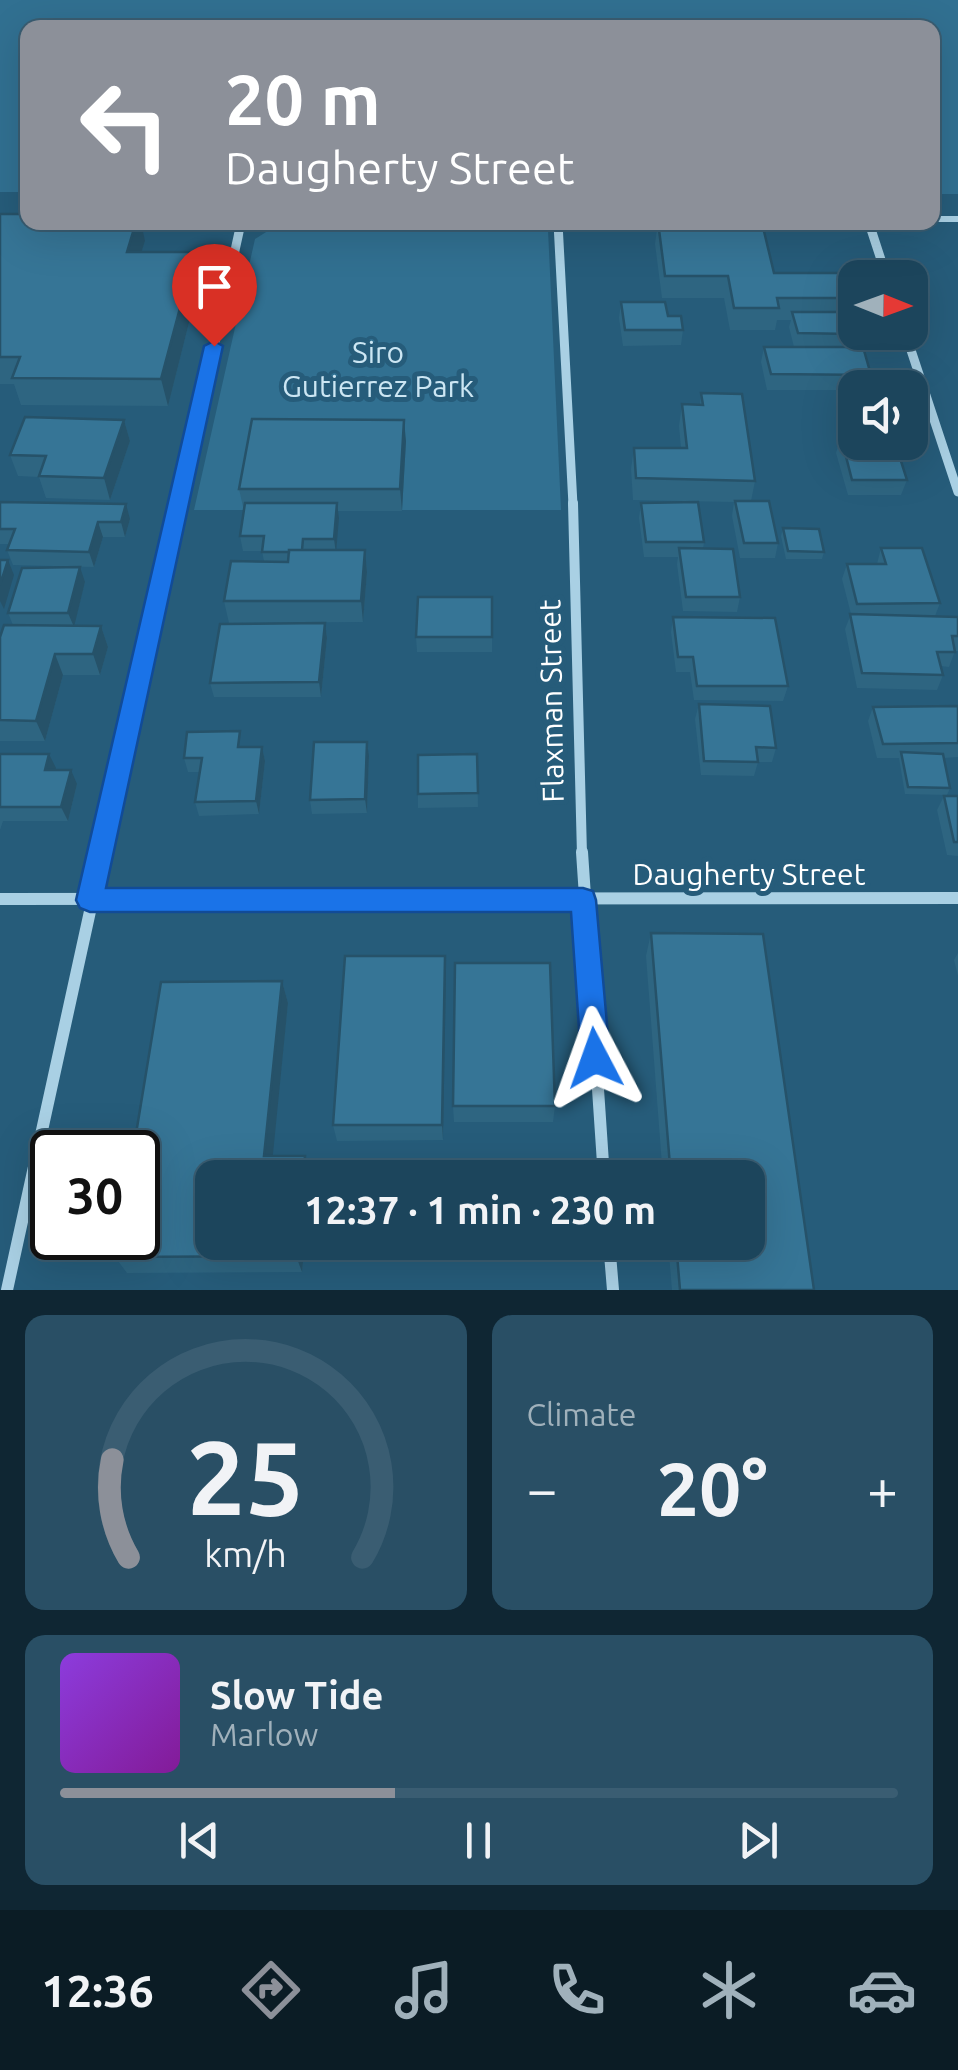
<!DOCTYPE html>
<html lang="en">
<head>
<meta charset="utf-8">
<style>
	:root { --surface:#1c455c; --page:#294f65; --text:#f1f3f6; --muted:#a0b1bb; --line:#3a5d72; --accent:#8c9099 }
	body { margin:0; font-family:Ubuntu,sans-serif; background:var(--page); color:var(--text); height:100vh; display:flex; flex-direction:column; font-size:38px; white-space:nowrap }
	* { box-sizing:border-box; margin:0 }
	p { font-size:32px; color:var(--muted) }
	.icon { flex:none; width:55px; height:55px; fill:none; stroke:currentColor; stroke-width:2; stroke-linecap:round; stroke-linejoin:round }
	.map { position:relative; height:1290px; overflow:hidden }
	.sheet { display:flex; flex-direction:column; gap:25px; padding:25px; background:#0f2633; flex:1 }
	.sheet>* { flex:none }
	.hud { position:absolute; left:20px; top:20px; width:920px; height:210px; border-radius:20px; box-shadow:0 10px 40px #0002,0 0 0 2px var(--line); background:#8c9099; color:#fff; overflow:hidden }
	.needle { width:65px; rotate:91deg }
	.fabs { position:absolute; left:838px; top:260px; display:grid; gap:20px }
	.fabs a { display:grid; place-items:center; width:90px; height:90px; border-radius:20px; background:var(--surface); box-shadow:0 10px 40px #0002,0 0 0 2px var(--line); font-size:50px }
	.speed { position:absolute; left:30px; top:1130px; display:flex; gap:20px; font-size:50px; font-weight:700; text-align:center }
	.speed>* { display:grid; place-content:center; width:130px; height:130px; border-radius:50%; background:var(--surface); box-shadow:0 10px 40px #0002,0 0 0 2px var(--line); line-height:1 }
	.speed .limit { border:5px solid #111; border-radius:15px; background:#fff; color:#111 }
	.pin { position:absolute; display:grid; place-items:center; width:85px; height:85px; color:#fff; margin:-102px -42px; border-radius:50% 50% 50% 0; rotate:-45deg; box-shadow:0 0 10px #0007 }
	.pin .icon { rotate:45deg }
	.me { position:absolute; width:110px; margin:-55px; rotate:356deg; stroke-linejoin:round; filter:drop-shadow(0 0 8px #0008) }
	.turn { display:flex; align-items:center; gap:35px; height:210px; padding:0 40px; font-size:45px }
	.turn .icon { width:130px; height:130px; stroke-width:2.5 }
	.turn b { display:block; font-size:70px; line-height:85px }
	.big { font-size:75px; font-weight:600; line-height:1.1 }
	.sheet .tile { flex:1; display:flex; flex-direction:column; justify-content:center; gap:15px; min-width:0; padding:0 35px; border-radius:20px; background:var(--page) }
	.sheet .dial { align-items:center; gap:0 }
	.dial svg { height:260px; overflow:visible; fill:none; stroke:var(--line); stroke-width:7; stroke-linecap:round; text-anchor:middle }
	.dial text { fill:var(--text); stroke:none }
	.song { display:flex; align-items:center; gap:30px }
	.cover { width:120px; height:120px; border-radius:15px; background:linear-gradient(135deg,hsl(270 70% 55%),hsl(290 70% 35%)) }
	.played { height:10px; border-radius:5px; background:linear-gradient(90deg,var(--accent) 40%,var(--line) 40%) }
	.keys { display:flex; justify-content:space-around; direction:ltr }
	.heat { display:flex; justify-content:space-between; align-items:center; font-size:55px; direction:ltr }
	.sheet .tiles { flex:1; display:grid; gap:25px; grid-template-columns:1fr 1fr }
	.tile:last-child { grid-column:span 2 }
	.trip { position:absolute; left:195px; top:1160px; width:570px; height:100px; border-radius:20px; background:var(--surface); box-shadow:0 10px 40px #0002,0 0 0 2px var(--line); font-weight:600; line-height:100px; text-align:center }
	.tabs { display:flex; height:160px; justify-content:space-around; align-items:center; background:#0b1c25; color:var(--muted) }
	.tabs .icon { width:70px; height:70px }
	.tabs .current { color:var(--accent) }
	.tabs b { font-size:45px; color:var(--text) }
	.map>svg:first-child { display:block }
</style>
</head>
<body>
<div class="map">
<svg width="958" height="1290" viewBox="0 0 958 1290">
	<rect width="100%" height="100%" fill="#265c7a"/>
	<path fill="#317091" d="M0,0H958V194H933L932,28H28L27,192H0Z
		M271,229L548,230L561,510H194L255,239Z"/>
	<g fill="none" stroke-linecap="round" stroke-linejoin="round">
		<path stroke="#a9d0e4" stroke-width="6" d="M932,219H958"/>
		<path stroke="#a9d0e4" stroke-width="9" d="M558,223L573,505
			M869,223L887,278
			M905,332L958,492
			M179,505L241,223"/>
		<path stroke="#a9d0e4" stroke-width="10" d="M573,503L582,855
			M102,855L179,503"/>
		<path stroke="#a9d0e4" stroke-width="12" d="M582,852L604,1178
			M0,899L958,898
			M609,1242L613,1290
			M7,1290L103,852"/>
	</g>
	<path fill="#2e6581" d="M0,214L145,241L141,252H195L200,279L168,406L21,405L14,384H0Z
		M658,222L774,273L855,278V320H845L849,334L846,347L871,375L867,388H855V390H767L761,362L764,347H794L789,327L791,320H777L775,330H730L724,298H662L655,244Z
		M621,302L683,330L681,345L623,346L619,318Z
		M701,393L755,481L751,501L778,543L775,558H740L732,516L734,502L633,500L631,469L634,448H681L679,426L682,404L700,405Z
		M124,420L130,441L110,500L46,498L39,477L18,476L10,455Z
		M841,437L907,480L901,495H848L836,453Z
		M406,441L402,511H338L336,550H365L367,572L363,622L229,623L224,601L264,561L262,551H243L240,536L244,511L239,489Z
		M0,502L130,519L125,537H103L94,567L13,565L7,550L9,544H0Z
		M641,503L704,542L703,549L740,597L737,612L683,611L677,564L678,557H644L639,518Z
		M783,528L824,552L822,559H786L781,536Z
		M881,548L940,603L935,616L958,617V651H955L949,667L941,666L943,675L937,690L857,688L845,629L851,614L842,579L847,564H877Z
		M85,582L74,625L101,626L108,647L100,675H63L45,741H0V637L13,625L8,613Z
		M492,597V652H417L416,637Z
		M673,617L788,686L783,701L694,700L690,672H676L671,632Z
		M325,623L327,638L321,697H214L210,683Z
		M699,704L776,748L772,762H758L754,776L701,775L695,719Z
		M958,706V757L944,758L950,788L947,795L905,794L899,758H877L868,721L873,707Z
		M243,747H262L265,761L259,814L199,816L195,802L199,772H188L184,758Z
		M0,754H49L55,770L77,784L68,821H3L0,830Z
		M477,754L478,807L418,808V794Z
		M369,756L367,813L312,814L310,800Z
		M944,796H958V856L947,855L937,810Z
		M651,933L814,1290H672L668,1242H748V1178H663L646,956Z
		M958,953V976L954,960Z
		M446,974L443,1140L337,1141L333,1125Z
		M282,981L288,1003L272,1156L310,1174L302,1272L127,1273L115,1257Z
		M453,1106H555L553,1122H454Z"/>
	<path fill="#265269" d="M136,222H141L145,241L133,278L127,252Z
		M195,252L200,279L168,406L161,379Z
		M124,420L130,441L110,500L104,478Z
		M404,420L406,441L402,511L400,489Z
		M337,503L339,518L336,554L334,539Z
		M126,504L130,519L125,537L121,522Z
		M98,522L103,537L94,567L89,552Z
		M365,550L367,572L363,622L361,601Z
		M8,560L14,575L4,609L0,601V585Z
		M80,567L85,582L74,627L68,613Z
		M325,623L327,638L321,697L319,682Z
		M101,626L108,647L100,675L93,654Z
		M55,654L63,675L45,741L36,721Z
		M367,742L369,756L367,813L365,799Z
		M262,747L265,761L259,814L256,801Z
		M49,754L56,768L51,784L45,770Z
		M71,770L77,784L68,821L61,807Z
		M445,956L446,974L443,1140L442,1125Z
		M282,981L288,1003L271,1174L264,1156Z
		M305,1156L310,1174V1178H303Z
		M297,1242H305L302,1272L296,1256Z"/>
	<path fill="#367596" stroke="#265269" stroke-width="2.5" d="M0,214H28V222H136L127,252H195L161,379L12,378L20,357H0Z
		M658,222L762,223L774,273H863L864,278H855V298H777L779,308H734L728,276H665Z
		M621,302H665L668,316H681L683,330H625Z
		M792,312H843L849,334L798,333Z
		M764,347H863L871,375L771,374Z
		M701,393L742,394L755,481L636,478L634,448H687L682,404L703,405Z
		M25,417L124,420L104,478L39,476L46,456L10,455Z
		M252,419L404,420L400,489H239Z
		M841,437H855V442H895L907,480H852Z
		M735,501H769L778,543H744Z
		M0,502L126,504L121,522H98L89,552L7,550L15,529H0Z
		M698,502L704,542H646L641,503Z
		M245,503H337L334,539H303L302,550H289V552H262L264,536H240Z
		M783,528L819,529L824,552L788,551Z
		M679,548L733,549L740,597H686Z
		M881,548H922L940,603L857,604L847,564H886Z
		M289,550H365L361,601H224L231,561L288,562Z
		M0,560H8L0,585Z
		M80,567L68,613H8L22,568Z
		M418,597H492V637H416Z
		M850,614L958,617V636H952L955,652H937L943,675L862,673Z
		M673,617L775,618L788,686H697L693,657H678Z
		M325,623L319,682L210,683L220,624Z
		M4,625L101,626L93,654H55L36,721L0,720V637Z
		M699,704L770,706L776,748L756,747L758,762L704,761Z
		M958,706V743L883,744L873,707Z
		M240,731L238,747H262L256,801L195,802L202,758H184L187,732Z
		M314,742H367L365,799L310,800Z
		M901,752L943,754L950,788L908,787Z
		M0,754H49L45,770H71L61,807H0Z
		M477,754L478,793L418,794V755Z
		M944,796H958V842H954Z
		M651,933L763,934L814,1290H680L676,1242H748V1178H671Z
		M345,956H445L442,1125H333Z
		M455,963H550L555,1106H453Z
		M282,981L264,1156H305L303,1178H212V1242H297L296,1256L115,1257L118,1238H138V1152H133L161,982Z"/>
	<path fill="#1a73e8" stroke="#114b97" stroke-width="2.5" d="M214,341L223,346L106,888H583L593,891L596,900L610,1058L605,1068L595,1072L585,1068L581,1058L571,912H90L80,908L76,900L204,346Z"/>
	<g text-anchor="middle" dominant-baseline="central" stroke-width="10" stroke-linejoin="round" paint-order="stroke">
		<g font-size="30" fill="#cce6f3" stroke="#265c7a">
			<text x="378" y="352">Siro<tspan x="378" dy="34">Gutierrez Park</tspan></text>
		</g>
		<g font-size="30" fill="#fff" stroke="#265c7a">
			<text transform="translate(551 701) rotate(-91)">Flaxman Street</text>
			<text x="749" y="874">Daugherty Street</text>
		</g>
	</g>
</svg>
<div class="fabs">
<a><svg class="needle" viewBox="-14 -14 28 28"><path d="M0-13l5 13h-10z" fill="#e53935"/><path d="M0 13l5-13h-10z" fill="#a0b1bb"/></svg></a>
<a><svg class="icon" aria-label="sound" viewBox="0 0 24 24"><path d="M4 9h4l5-4v14l-5-4H4zM17 9q2 3 0 6"/></svg></a>
</div>
<div class="speed"><div class="limit">30</div></div>
<div class="pin" style="left:214px;top:346px;background:#d93025"><svg class="icon" aria-label="arrive" viewBox="0 0 24 24"><path d="M6 21V4h12l-3 4 3 4H6"/></svg></div>
<svg class="me" style="left:595px;top:1058px" viewBox="-20 -20 40 40"><path d="M0-17L14 15 0 8-14 15z" fill="#1a73e8" stroke="#fff" stroke-width="4"/></svg>
<div class="trip">12:37 · 1 min · 230 m</div>
<div class="hud">
<div class="turn"><svg class="icon" aria-label="left" viewBox="0 0 24 24"><path d="M17 20v-9H6M10 6l-5 5 5 5"/></svg><div><b>20 m</b>Daugherty Street</div></div>
</div>
</div>
<section class="sheet">
<div class="tiles">
<div class="tile dial"><svg viewBox="0 0 100 80">
<path d="M14 69A42 42 0 1 1 86 69"/>
<path d="M14 69A42 42 0 0 1 9 39" stroke="#8c9099"/>
<text x="50" y="56" font-size="32" font-weight="700">25</text>
<text x="50" y="72" font-size="11">km/h</text>
</svg></div>
<div class="tile"><p>Climate</p>
<div class="heat"><a>−</a><b class="big">20°</b><a>+</a></div>
</div>
<div class="tile">
<div class="song"><i class="cover"></i><div><b>Slow Tide</b><p>Marlow</p></div></div>
<div class="played"></div>
<div class="keys"><svg class="icon" aria-label="previous" viewBox="0 0 24 24"><path d="M18 5L8 12l10 7zM5 5v14"/></svg><svg class="icon" aria-label="pause" viewBox="0 0 24 24"><path d="M8 5v14M16 5v14"/></svg><svg class="icon" aria-label="next" viewBox="0 0 24 24"><path d="M6 5l10 7-10 7zM19 5v14"/></svg></div>
</div>
</div>
</section>
<nav class="tabs">
<b>12:36</b>
<svg class="icon current" aria-label="directions" viewBox="0 0 24 24"><path d="M12 3l9 9-9 9-9-9zM9 14v-3h6M13 9l2 2-2 2"/></svg>
<svg class="icon" aria-label="music" viewBox="0 0 24 24"><path d="M9 18V5l10-2v13"/><circle cx="6" cy="18" r="3"/><circle cx="16" cy="16" r="3"/></svg>
<svg class="icon" aria-label="phone" viewBox="0 0 24 24"><path d="M5 4h4l2 5-3 2q2 4 5 5l2-3 5 2v4C11 20 4 13 5 4z"/></svg>
<svg class="icon" aria-label="climate" viewBox="0 0 24 24"><path d="M12 3v18M4 7l16 10M4 17L20 7"/></svg>
<svg class="icon" aria-label="car" viewBox="0 0 24 24"><path d="M5 17H2v-5l4-1 3-4h7l3 4 3 1v5h-3M9 17h6M6 11h13"/><circle cx="7" cy="17" r="2"/><circle cx="17" cy="17" r="2"/></svg>
</nav>
</body>
</html>
